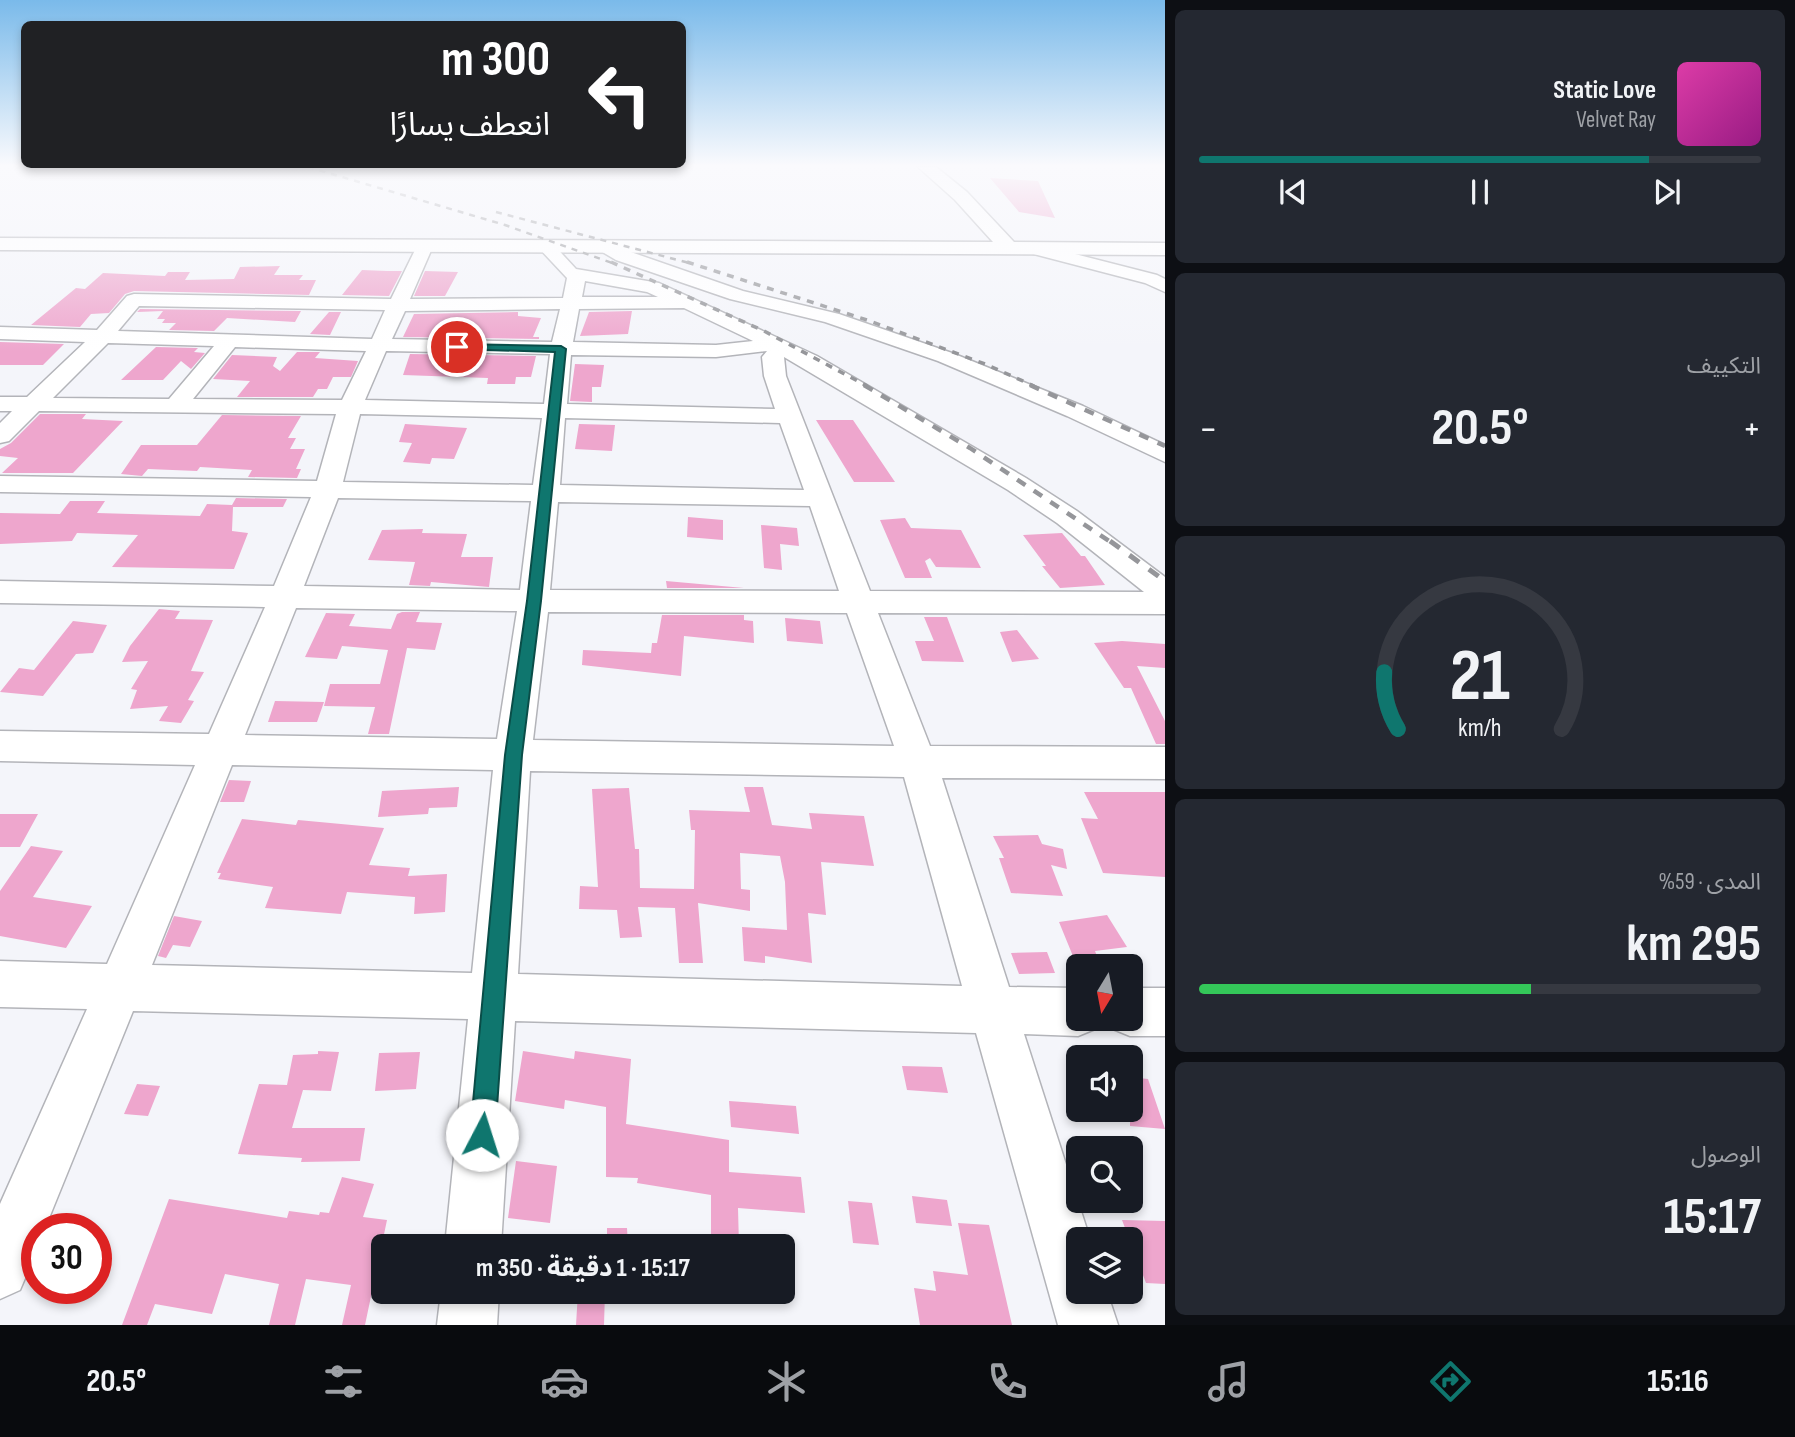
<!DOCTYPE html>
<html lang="ar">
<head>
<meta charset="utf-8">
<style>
	:root { --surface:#171b24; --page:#242831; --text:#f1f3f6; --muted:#9ea1a6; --line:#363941; --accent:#0f766e }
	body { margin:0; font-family:"Sofia Sans Condensed","Noto Sans Arabic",sans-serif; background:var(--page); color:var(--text); direction:rtl; height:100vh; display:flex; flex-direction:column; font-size:26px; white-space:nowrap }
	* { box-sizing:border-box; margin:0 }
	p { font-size:23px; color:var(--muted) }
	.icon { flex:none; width:38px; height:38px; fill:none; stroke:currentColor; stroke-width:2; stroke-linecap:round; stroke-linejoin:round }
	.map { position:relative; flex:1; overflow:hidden; direction:ltr }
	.panel { display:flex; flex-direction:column; gap:10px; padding:10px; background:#0d0f14; width:630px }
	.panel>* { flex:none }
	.banner { position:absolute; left:21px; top:21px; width:665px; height:147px; border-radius:10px; box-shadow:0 4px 10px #0003; direction:rtl; background:#202124; color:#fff; overflow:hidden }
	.needle { width:46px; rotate:190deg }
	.tools { position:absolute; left:1066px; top:954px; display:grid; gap:14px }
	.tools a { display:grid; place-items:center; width:77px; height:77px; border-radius:10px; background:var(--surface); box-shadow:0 4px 10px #0003; font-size:35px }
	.speed { position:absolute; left:21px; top:1213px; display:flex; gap:14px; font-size:35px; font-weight:700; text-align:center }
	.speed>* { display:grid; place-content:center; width:91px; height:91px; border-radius:50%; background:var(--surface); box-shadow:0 4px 10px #0003; line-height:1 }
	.speed .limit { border:10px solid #d22; background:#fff; color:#111 }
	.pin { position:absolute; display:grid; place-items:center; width:60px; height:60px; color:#fff; margin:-30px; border:4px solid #fff; border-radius:50%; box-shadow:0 2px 7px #0007 }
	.me { position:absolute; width:77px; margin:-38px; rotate:5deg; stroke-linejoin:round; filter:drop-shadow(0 0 5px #0008) }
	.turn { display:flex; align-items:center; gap:24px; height:147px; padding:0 21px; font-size:32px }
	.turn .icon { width:91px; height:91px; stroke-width:2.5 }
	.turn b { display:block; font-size:49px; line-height:60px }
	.big { font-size:52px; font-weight:700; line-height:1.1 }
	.panel .tile { flex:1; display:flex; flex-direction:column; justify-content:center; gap:10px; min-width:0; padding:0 24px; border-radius:10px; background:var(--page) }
	.panel .dial { align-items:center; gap:0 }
	.dial svg { height:182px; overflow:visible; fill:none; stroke:var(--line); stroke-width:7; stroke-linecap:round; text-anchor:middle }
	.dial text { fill:var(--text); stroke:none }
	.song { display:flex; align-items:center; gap:21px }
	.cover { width:84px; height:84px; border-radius:10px; background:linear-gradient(135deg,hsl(320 70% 55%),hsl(310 70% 35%)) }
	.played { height:7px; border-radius:4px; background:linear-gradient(90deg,var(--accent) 80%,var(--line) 80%) }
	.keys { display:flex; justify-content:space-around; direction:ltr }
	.heat { display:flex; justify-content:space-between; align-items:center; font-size:38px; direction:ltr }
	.charge { height:10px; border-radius:5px; background:linear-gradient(90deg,#34c759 59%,var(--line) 0) }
	.trip { position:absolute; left:371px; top:1234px; width:424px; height:70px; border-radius:10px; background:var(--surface); box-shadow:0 4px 10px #0003; font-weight:700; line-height:70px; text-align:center; direction:rtl }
	.tab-bar { display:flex; height:112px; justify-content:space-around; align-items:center; background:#090b0e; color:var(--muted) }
	.tab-bar .icon { width:49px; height:49px }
	.tab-bar .selected { color:var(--accent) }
	.tab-bar b { font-size:32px; color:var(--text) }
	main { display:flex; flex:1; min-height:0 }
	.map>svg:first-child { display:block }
</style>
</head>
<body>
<main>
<section class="panel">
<div class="tile">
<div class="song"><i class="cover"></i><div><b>Static Love</b><p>Velvet Ray</p></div></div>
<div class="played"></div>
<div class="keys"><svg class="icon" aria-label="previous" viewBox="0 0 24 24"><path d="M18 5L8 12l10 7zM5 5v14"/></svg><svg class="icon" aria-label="pause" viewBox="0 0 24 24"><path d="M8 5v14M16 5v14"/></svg><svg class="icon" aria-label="next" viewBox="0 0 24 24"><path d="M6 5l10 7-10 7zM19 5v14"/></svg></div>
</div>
<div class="tile"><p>التكييف</p>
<div class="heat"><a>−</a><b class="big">20.5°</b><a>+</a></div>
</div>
<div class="tile dial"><svg viewBox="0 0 100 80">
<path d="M14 69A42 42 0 1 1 86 69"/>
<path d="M14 69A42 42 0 0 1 8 44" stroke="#0f766e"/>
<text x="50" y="56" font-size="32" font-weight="700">21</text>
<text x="50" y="72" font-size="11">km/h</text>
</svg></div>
<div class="tile"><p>المدى · 59%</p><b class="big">295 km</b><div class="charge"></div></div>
<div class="tile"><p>الوصول</p><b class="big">15:17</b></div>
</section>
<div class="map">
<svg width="1165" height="1325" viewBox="0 0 1165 1325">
	<rect width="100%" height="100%" fill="#f4f5fa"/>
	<path fill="#eea6cd" d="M990,178L1038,181L1055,218L1019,212Z
		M280,266L274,275H303L299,280H316L309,295L134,291L125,294L109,313L91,314L80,327L31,325L76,288L85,289L103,273L165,276L168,272H190L185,280L234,279L240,267Z
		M362,270L387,271H402L389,296L342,295Z
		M425,271L458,272L445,296H414Z
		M140,309L301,311L295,322L227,318L214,331L169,330L176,323H162L165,319H157L163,311L137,312Z
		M632,311L628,334L580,336L589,312Z
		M329,312H341L330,335L310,334Z
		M518,312V316L541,318L533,337H539V339L403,337L414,314Z
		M0,342L64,344L43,365H0Z
		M156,347L198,348L194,352L205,353L191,369L181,361L163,380H121Z
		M297,352H320L315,358L358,361L351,377H333L327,389H318L313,397H237L250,381L213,379L232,355L277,357L273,366L280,371Z
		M410,354L536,356L531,377H516L515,384H487L488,378L403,375Z
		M575,364L604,365L601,387H592V402L570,401Z
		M40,414H86L82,419L123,421L73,473H2L18,458L0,456V449L11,443Z
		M222,415L301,416L288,438H296L290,449H305L296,469H301L297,478L248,477L252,470L200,467L197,471L148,469L142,476L121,474L141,445H197Z
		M816,420H853L895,482H854Z
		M405,424L467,428L454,459L432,458L430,464L403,462L412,443L399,442Z
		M579,424L615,425L612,451L575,449Z
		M236,498L287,499L283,507H233L232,531L248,533L234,569L112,567L138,535L77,533L72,541L0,544V513L60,514L70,501H105L97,513L200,516L207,504L232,505Z
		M688,517L723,520V540L687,537Z
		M905,518L911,528L961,530L981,568L936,567L930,558L925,561L932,578H905L880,520Z
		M761,525L797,528L799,546L780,544L782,570L764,568Z
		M423,529L422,533L467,534L461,557H493L489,587L431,582L430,586L409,585L415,562L368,560L382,530Z
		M1062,533L1081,556H1085L1105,585L1060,588L1042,566H1046L1023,535Z
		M666,581L744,588H667Z
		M159,609L180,611L175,619L213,620L191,671L204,672L188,700L194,701L181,723L159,721L168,706L130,709L137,690L131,689L148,661L122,662L130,646Z
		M402,612H420L416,622L442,623L435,650L407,648L389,734H368L375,707L324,706L330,684H380L388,650L342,646L337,659L305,657L326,613L355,614L349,626L391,629L397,614Z
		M662,615H744V620L753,621L754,643L684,636L681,676L582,665L583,650L651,653L652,643H657Z
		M924,617H947L964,662L922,661L915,641H934Z
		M785,618L820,621L823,644L787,641Z
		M73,621L107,625L93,653L76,654L43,696L0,692L19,668L34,670Z
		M1017,630L1039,659L1012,662L1000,632Z
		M1122,641L1165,644V668L1137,666L1165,721V744H1156L1131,688H1124L1094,643Z
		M275,701L324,702L317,722H268Z
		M229,780L251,781L244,802H220Z
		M459,787L457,807L429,808L428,814L378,817L382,791Z
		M744,787H763L772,825L812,829L809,813L864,816L874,866L821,862L826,915L808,913L812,963L765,956V963L744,961L742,927L787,930L785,882L780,856L740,853L741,889L750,890V911L698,903L703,963H679L675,908L638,907L642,937L620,938L617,910L579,909L580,886L598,887L592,789L629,788L635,849H639L640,888L694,889L695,830H691L689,810L750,812Z
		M1084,792H1165V877L1103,873L1081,818L1098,819Z
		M0,814H38L20,847H0Z
		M242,819L296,825L298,820L384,828L369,865L410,868L408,876L447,874L445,912L414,914L415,897L347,892L341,914L265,908L273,887L218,879L221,873H217Z
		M1038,835L1042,844L1063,849L1067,869L1051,865L1063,896L1011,893L999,858H1004L993,836Z
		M31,846L63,851L33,897L92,906L66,948L0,936V891Z
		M1107,915L1127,947L1095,951L1101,966H1077L1059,922Z
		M174,916L202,921L190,947L173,945L166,958L158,956Z
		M1047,952L1055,973L1019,974L1011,953Z
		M318,1051L339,1052L331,1091L303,1090L292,1128H365L360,1161L301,1162L302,1158L238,1154L259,1084L287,1085L293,1055L318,1054Z
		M523,1051L574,1059L575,1051L631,1059L626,1124L729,1140V1172L801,1177L805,1213L738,1208L739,1246H711V1195L637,1183L638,1178L606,1177V1107L565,1100L564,1109L515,1101Z
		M420,1052L416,1089L375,1091L379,1053Z
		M902,1066L942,1067L948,1093L907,1090Z
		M1130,1077L1148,1079L1165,1129L1130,1126Z
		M137,1084L160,1086L148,1116L124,1114Z
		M729,1101L796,1106L799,1134L731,1127Z
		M516,1161L557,1166L550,1223L508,1218Z
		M342,1177L374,1184L363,1217L387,1220L365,1325H342L351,1285L306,1279L295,1325H269L279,1284L225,1274L212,1314L155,1304L147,1325H122L169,1199L287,1218L289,1211L319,1215L320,1212L329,1213Z
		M912,1196L947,1200L952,1226L916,1223Z
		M848,1201L872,1203L879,1245L853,1243Z
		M1122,1220L1165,1221V1284L1146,1283Z
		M958,1223L989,1225L1012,1325H920L914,1288L936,1291L933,1271L968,1275Z
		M607,1228H627L628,1246H607Z
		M578,1292H605L604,1325H576Z"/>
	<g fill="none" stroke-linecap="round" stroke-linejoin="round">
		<defs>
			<path id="minor" d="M425,241L433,246L410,299L563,298L567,278L537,246L545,241L551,242L576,269L659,283L817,356L1026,478L1077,511L1165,577V614L878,613L930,746L1165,747V779L942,778L1009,987L1078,988V1018H1099L1095,1029L1078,1036L1024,1034L1090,1239H1078V1292H1107L1118,1325H1058L976,1033L515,1021L501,1246H445L468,1019L133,1011L45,1228H37V1250L20,1290L0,1299V1204L87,1009L0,1007V961L107,964L195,765L0,761V731L209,734L265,607L0,603V581L274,586L311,497L0,492V476L317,481L336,414L39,411L9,441L0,443V423L12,411H0V397H27L85,342L0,339V327L97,330L127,296L134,294L391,299L417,246ZM585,281L647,292L658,297H582ZM139,306L385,310L372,339L118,331ZM684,308L753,341L716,345L573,342L579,309ZM560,309L552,342L392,339L405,311ZM108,343L214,346L169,399L53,398ZM235,347L366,351L342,400L193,399ZM386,351L550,354L544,404L365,400ZM767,351L762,357L764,376L775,409L567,404L571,355L716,357ZM784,357L1008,490L1057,523L1144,592L870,591L786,376ZM360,414L542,418L533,485L343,482ZM565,418L780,423L804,490L560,485ZM338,498L531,501L520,590L304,586ZM558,502L810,506L839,591L550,590ZM296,608L517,611L497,739L245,735ZM548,612L847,613L894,746L533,740ZM232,765L493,770L472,973L152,965ZM530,771L904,777L962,986L518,974Z
				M602,242L743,291L839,314L952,353L1083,406L1165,445V462L1067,416L938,361L825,322L730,299L616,260L594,247L596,243Z
				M1032,243L1157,275L1165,279V292L1145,283L1026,252L1024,248L1026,244Z
				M1130,988H1165V1036H1130L1113,1029L1109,1018H1130Z
				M441,1292H499L497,1325H437Z"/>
			<path id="highway" d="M918,167H936L967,192L1014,242L1165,243V255L0,250V238L993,242L955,200Z"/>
		</defs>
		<use href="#minor" stroke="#b3b4b9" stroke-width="3"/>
		<use href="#highway" stroke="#b3b4b9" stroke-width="3"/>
		<use href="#minor" fill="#fff" fill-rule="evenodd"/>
		<use href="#highway" fill="#fff" fill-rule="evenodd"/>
		<path stroke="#95969a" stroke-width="2.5" stroke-dasharray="6 6" stroke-linecap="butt" d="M308,167L505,225L615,264
			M496,212L693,264"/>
		<path stroke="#95969a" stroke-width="3.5" stroke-dasharray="7 7" stroke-linecap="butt" d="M611,262L764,331L867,386
			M687,262L867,320L985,364L1034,386"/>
		<path stroke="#95969a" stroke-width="4.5" stroke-dasharray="10 10" stroke-linecap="butt" d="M864,385L970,448L1112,543
			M1030,385L1165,446"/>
		<path stroke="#95969a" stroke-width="5" stroke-dasharray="12 12" stroke-linecap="butt" d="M1110,541L1165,581"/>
	</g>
	<linearGradient id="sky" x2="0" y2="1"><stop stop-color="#7abaea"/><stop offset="0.47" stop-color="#fafafd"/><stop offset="1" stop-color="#fafafd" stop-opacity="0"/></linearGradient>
	<rect width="1165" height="352" fill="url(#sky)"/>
	<path fill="#0f766e" stroke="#0a4d48" stroke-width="2" d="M457,344L561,346L566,349L541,601L522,755L495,1135L491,1143L482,1147L473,1143L470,1135L505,755L527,601L555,352L453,349V345Z"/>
</svg>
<div class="tools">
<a><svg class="needle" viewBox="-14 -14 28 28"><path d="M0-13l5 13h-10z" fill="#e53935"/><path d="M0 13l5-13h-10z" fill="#9ea1a6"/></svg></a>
<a><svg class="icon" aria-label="sound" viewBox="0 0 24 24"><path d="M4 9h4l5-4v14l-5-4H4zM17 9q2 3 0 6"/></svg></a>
<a><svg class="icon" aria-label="search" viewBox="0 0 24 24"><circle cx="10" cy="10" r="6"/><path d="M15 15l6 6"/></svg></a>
<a><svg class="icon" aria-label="layers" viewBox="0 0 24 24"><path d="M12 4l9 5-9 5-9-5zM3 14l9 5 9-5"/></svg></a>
</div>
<div class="speed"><div class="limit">30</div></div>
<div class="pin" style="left:457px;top:347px;background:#d93025"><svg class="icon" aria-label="arrive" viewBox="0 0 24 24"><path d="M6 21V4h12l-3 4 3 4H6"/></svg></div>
<svg class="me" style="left:482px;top:1135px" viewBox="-20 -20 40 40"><circle r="19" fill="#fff"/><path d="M0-13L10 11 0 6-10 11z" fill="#0f766e"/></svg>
<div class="trip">15:17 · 1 دقيقة · 350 m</div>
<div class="banner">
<div class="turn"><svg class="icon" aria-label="left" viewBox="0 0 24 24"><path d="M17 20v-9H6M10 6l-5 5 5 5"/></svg><div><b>300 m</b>انعطف يسارًا</div></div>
</div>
</div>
</main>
<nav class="tab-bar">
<b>15:16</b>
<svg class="icon selected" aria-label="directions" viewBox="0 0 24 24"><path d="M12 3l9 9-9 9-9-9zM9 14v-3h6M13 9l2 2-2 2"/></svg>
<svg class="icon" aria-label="music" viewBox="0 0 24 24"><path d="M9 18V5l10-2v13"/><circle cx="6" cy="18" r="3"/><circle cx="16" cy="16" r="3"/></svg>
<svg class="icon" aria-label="phone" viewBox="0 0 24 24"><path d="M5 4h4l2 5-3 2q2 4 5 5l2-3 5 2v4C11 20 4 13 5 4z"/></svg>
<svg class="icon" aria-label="climate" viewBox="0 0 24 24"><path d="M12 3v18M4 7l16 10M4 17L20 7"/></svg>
<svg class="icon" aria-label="car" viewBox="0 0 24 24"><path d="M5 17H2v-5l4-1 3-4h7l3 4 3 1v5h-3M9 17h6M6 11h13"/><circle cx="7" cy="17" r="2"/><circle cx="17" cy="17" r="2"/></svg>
<svg class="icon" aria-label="filters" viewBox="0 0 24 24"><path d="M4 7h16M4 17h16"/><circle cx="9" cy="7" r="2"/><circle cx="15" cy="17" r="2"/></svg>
<b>20.5°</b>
</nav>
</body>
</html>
